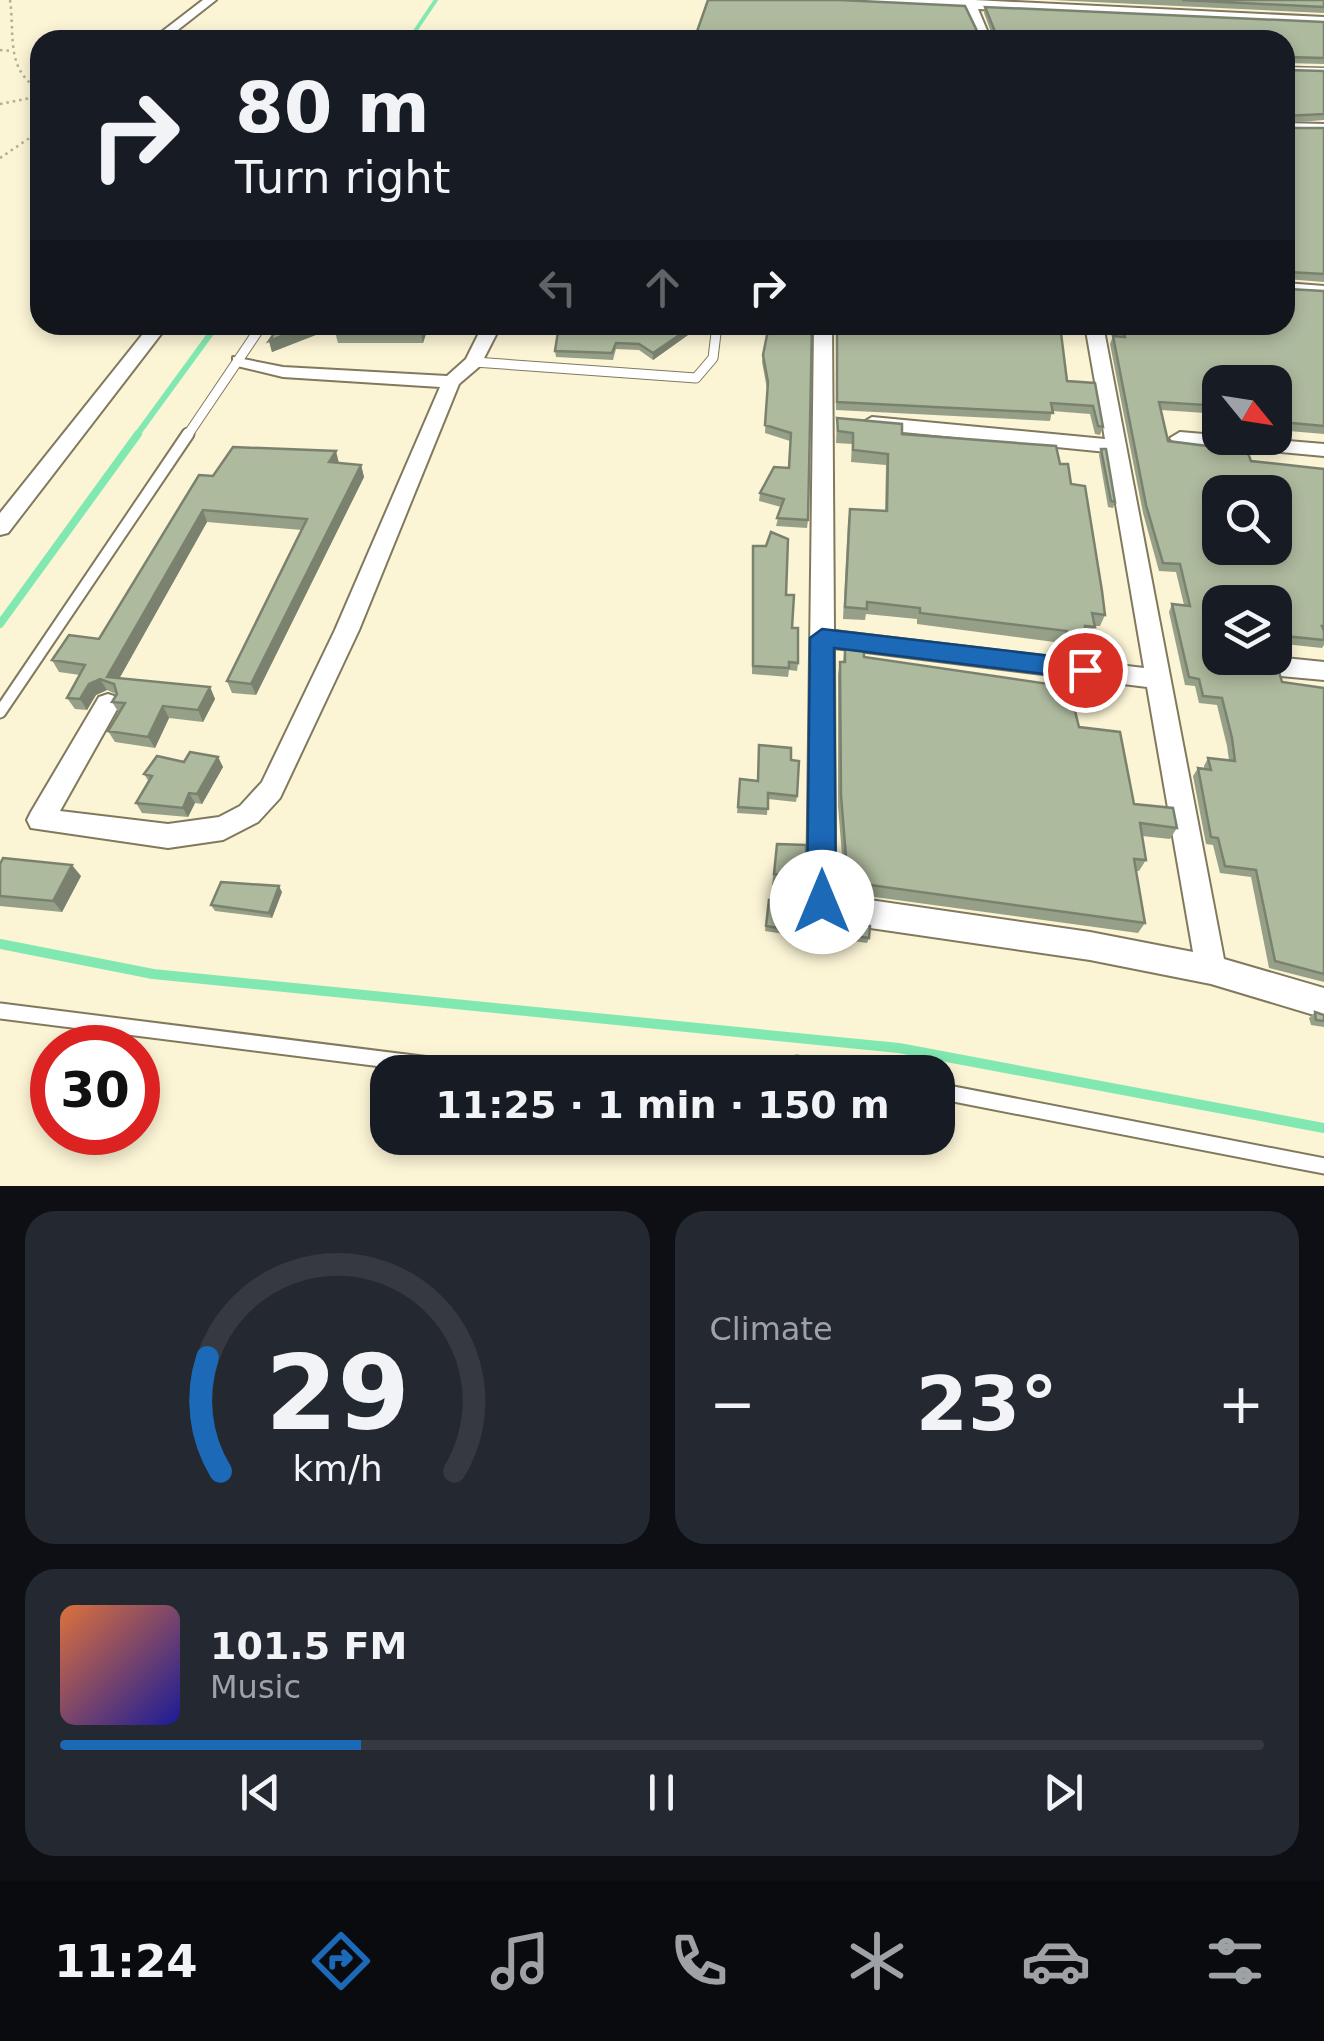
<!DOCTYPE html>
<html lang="en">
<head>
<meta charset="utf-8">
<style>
	:root { --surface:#171b24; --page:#242831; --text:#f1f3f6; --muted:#9ea1a6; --line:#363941; --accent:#1c69b8 }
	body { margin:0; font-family:"DejaVu Sans",sans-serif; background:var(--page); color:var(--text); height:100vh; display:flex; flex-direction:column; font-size:38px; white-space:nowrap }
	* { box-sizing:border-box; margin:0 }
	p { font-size:32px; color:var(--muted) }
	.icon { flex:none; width:55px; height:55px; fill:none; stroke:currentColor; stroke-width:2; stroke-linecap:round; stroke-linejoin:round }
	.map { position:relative; height:1186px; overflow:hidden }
	.side { display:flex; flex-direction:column; gap:25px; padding:25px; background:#0d0f14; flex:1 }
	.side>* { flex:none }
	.banner { position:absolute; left:30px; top:30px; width:1265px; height:305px; border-radius:30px; box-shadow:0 5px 15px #0003; background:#171b24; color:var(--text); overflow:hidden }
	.needle { width:65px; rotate:120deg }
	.buttons { position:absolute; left:1202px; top:365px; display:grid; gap:20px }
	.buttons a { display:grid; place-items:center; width:90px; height:90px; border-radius:20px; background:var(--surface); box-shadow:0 5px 15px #0003; font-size:50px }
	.speed { position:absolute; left:30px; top:1025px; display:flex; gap:20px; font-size:50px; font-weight:700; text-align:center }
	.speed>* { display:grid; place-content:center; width:130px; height:130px; border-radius:50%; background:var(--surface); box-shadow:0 5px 15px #0003; line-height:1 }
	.speed .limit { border:15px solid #d22; background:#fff; color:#111 }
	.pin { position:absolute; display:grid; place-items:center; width:85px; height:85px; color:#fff; margin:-42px; border:5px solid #fff; border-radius:50%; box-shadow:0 2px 10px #0007 }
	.me { position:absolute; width:110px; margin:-55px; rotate:0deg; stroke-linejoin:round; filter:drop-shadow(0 0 8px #0008) }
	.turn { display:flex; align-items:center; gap:35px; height:210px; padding:0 40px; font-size:45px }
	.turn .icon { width:130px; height:130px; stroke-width:2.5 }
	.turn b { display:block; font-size:70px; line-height:85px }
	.lanes { display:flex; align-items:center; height:95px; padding:0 40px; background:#0003; justify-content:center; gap:50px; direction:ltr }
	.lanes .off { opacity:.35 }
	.big { font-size:75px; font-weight:700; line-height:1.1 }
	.side .tile { flex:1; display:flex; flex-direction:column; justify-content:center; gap:15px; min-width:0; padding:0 35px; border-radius:30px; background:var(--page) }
	.side .dial { align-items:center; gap:0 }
	.dial svg { height:260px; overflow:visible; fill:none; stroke:var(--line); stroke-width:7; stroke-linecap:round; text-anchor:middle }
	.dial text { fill:var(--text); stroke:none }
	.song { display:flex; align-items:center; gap:30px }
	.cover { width:120px; height:120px; border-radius:15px; background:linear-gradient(135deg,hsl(20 70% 55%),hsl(240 70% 35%)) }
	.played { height:10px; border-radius:5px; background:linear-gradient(90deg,var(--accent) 25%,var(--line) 25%) }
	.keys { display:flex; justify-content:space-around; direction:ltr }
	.heat { display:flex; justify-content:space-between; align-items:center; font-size:55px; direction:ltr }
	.side .tiles { flex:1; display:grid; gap:25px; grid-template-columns:1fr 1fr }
	.tile:last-child { grid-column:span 2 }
	.trip { position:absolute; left:370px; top:1055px; width:585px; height:100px; border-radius:30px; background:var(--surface); box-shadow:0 5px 15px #0003; font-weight:700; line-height:100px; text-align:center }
	.tab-bar { display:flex; height:160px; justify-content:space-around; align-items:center; background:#090b0e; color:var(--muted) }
	.tab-bar .icon { width:70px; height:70px }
	.tab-bar .active { color:var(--accent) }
	.tab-bar b { font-size:45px; color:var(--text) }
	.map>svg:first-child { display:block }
</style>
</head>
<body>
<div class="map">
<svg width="1324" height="1186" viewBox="0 0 1324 1186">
	<rect width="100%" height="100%" fill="#fbf4d5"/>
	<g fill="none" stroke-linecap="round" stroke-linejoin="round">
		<path stroke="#82e8b1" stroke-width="4" d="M409,40L436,0"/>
		<path stroke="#82e8b1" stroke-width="6" d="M136,436L217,325"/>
		<path stroke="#82e8b1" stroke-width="8" d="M0,624L138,434"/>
		<path stroke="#82e8b1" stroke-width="10" d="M0,944L153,974L899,1048L1324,1128"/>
		<defs>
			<path id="service-far3" d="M1285,70L1324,71"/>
			<path id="service-far2" d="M474,362L696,378L713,358L717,325
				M187,436L262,325"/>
			<path id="service-far1" d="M0,712L188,434"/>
			<path id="service" d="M0,1011L485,1072
				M753,1072L797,1064L841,1072
				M938,1091L1324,1166"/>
			<path id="minor" d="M203,0H216L165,40H151Z
				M835,0H974L1324,17V25L978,9L991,40H979L966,9L841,3Z
				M1285,123L1324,124V132L1285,131Z
				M1285,283L1324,286V296L1285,293Z
				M150,325H168L8,533L0,535V513Z
				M483,325H501L480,366L459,384L359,630L280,798L258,822L223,840L168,848L31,828L27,820L31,812L99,697L108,694L117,697L120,704L60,811L168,824L219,817L240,806L262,782L335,630L440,387L283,377L233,365V357L283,367L447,376L466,359Z
				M814,325H832L834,631L1144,668L1107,452L872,429L862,423L872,417L1105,439L1085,325H1103L1224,959L1324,988V1018L1211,984L1090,960L836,923L811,911L807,902ZM834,648L1147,687L1193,952L1090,932L835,895Z
				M1180,432L1324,444V456L1173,442L1170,438Z
				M1275,657L1324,662V680L1248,673L1240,671L1236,664L1240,658Z"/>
		</defs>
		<use href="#service-far3" stroke="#80795e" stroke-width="9"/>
		<use href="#service-far2" stroke="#80795e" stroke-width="11"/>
		<use href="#service-far1" stroke="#80795e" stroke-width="15"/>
		<use href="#service" stroke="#80795e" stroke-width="19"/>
		<use href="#minor" stroke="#80795e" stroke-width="4"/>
		<path stroke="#b3ad95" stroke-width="2.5" stroke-dasharray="2.5 4" stroke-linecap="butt" d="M10,0C15,35 5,70 40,90
			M0,50L11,51
			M0,104L40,96
			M0,158L40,131"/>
		<use href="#service-far3" stroke="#fff" stroke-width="6"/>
		<use href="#service-far2" stroke="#fff" stroke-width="9"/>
		<use href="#service-far1" stroke="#fff" stroke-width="11"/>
		<use href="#service" stroke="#fff" stroke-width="15"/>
		<use href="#minor" fill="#fff" fill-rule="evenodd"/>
	</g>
	<path fill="#96a088" d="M1051,0H1324V13Z
		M985,7L1324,22V64L1285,63V40H694L980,37L992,35L984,13Z
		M1285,68L1287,70L1324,71V120L1286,123L1288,128H1324V282L1286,279L1288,289L1324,291V434L1277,430L1275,426V382H1220V414L1161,410L1168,441L1251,461L1324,469V645L1322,648L1275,643V602H1220V658L1229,667L1282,682L1324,688V982L1269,968L1251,877L1220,873L1213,845L1206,844L1193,776L1198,768L1204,769V766L1208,758L1229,760L1227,746L1217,705L1199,703L1195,686L1185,685L1169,612L1172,604L1184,605L1176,572L1159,571L1143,513L1110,344L1113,336L1121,337L1119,325H1285Z
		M280,325H442L438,335L426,334L423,343H338L335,332L339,326L272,352L269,341Z
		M769,325L808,520L807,528L776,526L781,507L759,501L760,493L788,467L790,441L765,433L767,389L762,362Z
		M836,325H1060L1067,381L1095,383L1103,427L1100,435L1095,434L1090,414L1052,411L1050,421L836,410Z
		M695,330L653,360L639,350L616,349L613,360L556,357L555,351Z
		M837,418L902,434L1060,464L1071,484L1105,615L1100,626H1095L1090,639H1086V645L1081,657L1061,654L1062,643L917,624V619L866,614L865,620L843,619L848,521L850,509L885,511L886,465L851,462L852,444L836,443Z
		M1101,449L1115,502L1113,508L1108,507L1099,455Z
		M339,463L361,465L364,477L256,695L232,693L227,681L302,530L207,522L119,679L210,687L215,699L203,722L169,718L155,748L115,742L108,731L119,713L112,702L116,694L107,690L96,695L87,710L75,709L67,698L80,675L59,672L52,660L99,639L213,476Z
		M753,546L786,595L798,663L797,671L789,670L788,677L752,674Z
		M845,643L864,657L1079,727L1134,804L1177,828L1170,839L1142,836L1146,860L1139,871H1136L1145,923L1138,933L845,893L838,806V674L840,662H843Z
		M218,757L223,767L202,804L195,803L188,817L142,813L136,803L149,782L144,774L184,762Z
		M791,760L797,796L796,802L768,799L767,815L737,813L740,779L758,781Z
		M777,844L806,876L803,887L772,885Z
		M0,864L81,876L62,912L0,906Z
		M282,892L272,918L215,911L211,905Z
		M769,900L787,903L784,934L765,931Z
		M847,923L869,938L867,943L846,940Z
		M1315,1012L1324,1015V1027L1311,1025L1309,1018Z"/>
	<path fill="#7a826f" d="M311,325H341L272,352L269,341Z
		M424,325L426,334L423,343L421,333Z
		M436,325H442L438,335Z
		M696,325L695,330L653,360V353Z
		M336,451L339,463L329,462Z
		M361,465L364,477L256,695L251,684Z
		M203,510L207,522L115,686L107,677Z
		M100,679L107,690L96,695L87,710L80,699L89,684Z
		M210,687L215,699L203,722L198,710Z
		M163,706L169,718L155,748L148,737Z
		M218,757L223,767L202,804L197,794Z
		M189,793L195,803L188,817L183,808Z
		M72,865L81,876L62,912L53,901Z
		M279,886L282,892L272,918L269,913Z"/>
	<path fill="#aeba9e" stroke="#7a826f" stroke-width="2.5" fill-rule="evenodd" d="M708,0H840L965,6L980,37L996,34L985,7L1324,22V58L1288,57L1285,59V40H694Z
		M1182,0H1324V7Z
		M1285,68L1287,70L1324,71V114L1285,116Z
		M1285,119L1288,128H1324V274L1289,272L1285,275Z
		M1285,277L1288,289L1324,291V426L1281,422L1275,410V382H1220V406L1159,402L1168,441L1247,451L1251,461L1324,469V626H1322L1324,631V640L1275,635V602H1220L1219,629L1220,658H1226L1229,667L1279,672L1282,682L1324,688V974L1275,961L1256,870L1225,866L1218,838L1211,837L1198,768L1211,770L1208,758L1235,761L1232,738L1222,698L1203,696L1199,679L1189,677L1172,604L1190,606L1180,564L1163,563L1146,505L1113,336L1125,337L1123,325H1285ZM1220,492H1275V548H1220Z
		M280,325H311L269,341Z
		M339,325H424L421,333L335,332Z
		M559,325H694L653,353L639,344L616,343L612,353L555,351Z
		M769,325H812L808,520L777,518L784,499L760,493L774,467L789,468L791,433L765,425L768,382L763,355Z
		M837,325H1060L1067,381L1095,383L1103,427L1098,426L1093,406L1051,403L1053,413L837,402Z
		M837,418L902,424V434L1056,446L1060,464H1068L1071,484L1085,486L1102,591L1105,615L1092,613L1095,627L1085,626L1086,645L1065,643L1067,631L920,613V608L867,602V609L845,607L850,509L887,511L888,454L853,450V433L838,431Z
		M233,447L336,451L329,462L361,465L251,684L227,681L307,519L203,510L107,677L210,687L198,710L163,706L148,737L108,731L125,703L112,702L117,694L114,684L100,679L89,684L80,699L67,698L85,665L52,660L69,635L99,639L199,475L213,476Z
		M1101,449H1106L1115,502L1111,501Z
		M771,532L788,539L786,595H794L792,628H798V663L789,662V668L753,666V546H766Z
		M845,643L864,644V657L1069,687L1079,727L1120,732L1134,804L1173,808L1177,828L1140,823L1146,860L1134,859L1145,923L848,882L841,795L840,662H845Z
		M759,745L791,748V760L799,761L797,796L768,793V809L738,807L740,779L758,781Z
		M190,752L218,757L197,794L189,793L183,808L136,803L152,776L144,774L157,756L184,762Z
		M777,844L806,845V876L774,874Z
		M3,858L72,865L53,901L0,896V864Z
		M221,882L279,886L269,913L211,905Z
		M769,900L787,903L785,929L766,926Z
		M847,923L870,926L869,938L847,935Z
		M1315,1012L1324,1015V1021L1316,1020Z"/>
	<path fill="#1c69b8" stroke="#124478" stroke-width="2.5" d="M822,629L1085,660L1097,670L1085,679L834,648L836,902L832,911L822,915L811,911L807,902L810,638Z"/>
</svg>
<div class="buttons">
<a><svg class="needle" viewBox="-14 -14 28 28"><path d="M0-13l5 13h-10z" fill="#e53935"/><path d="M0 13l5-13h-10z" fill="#9ea1a6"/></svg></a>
<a><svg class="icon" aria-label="search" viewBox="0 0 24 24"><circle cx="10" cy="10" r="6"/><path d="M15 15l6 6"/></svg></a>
<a><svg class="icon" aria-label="layers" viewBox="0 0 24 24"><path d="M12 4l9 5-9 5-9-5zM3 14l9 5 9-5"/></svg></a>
</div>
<div class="speed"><div class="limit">30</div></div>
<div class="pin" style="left:1085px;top:670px;background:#d93025"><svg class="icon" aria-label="arrive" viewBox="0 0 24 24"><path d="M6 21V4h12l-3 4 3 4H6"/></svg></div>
<svg class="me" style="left:822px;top:902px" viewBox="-20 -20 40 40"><circle r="19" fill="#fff"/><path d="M0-13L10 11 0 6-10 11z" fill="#1c69b8"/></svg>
<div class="trip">11:25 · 1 min · 150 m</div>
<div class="banner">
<div class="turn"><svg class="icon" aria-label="right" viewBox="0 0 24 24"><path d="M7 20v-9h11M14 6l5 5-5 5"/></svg><div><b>80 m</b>Turn right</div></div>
<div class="lanes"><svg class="icon off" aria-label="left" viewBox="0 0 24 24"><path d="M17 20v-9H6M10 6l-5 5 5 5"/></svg><svg class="icon off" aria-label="ahead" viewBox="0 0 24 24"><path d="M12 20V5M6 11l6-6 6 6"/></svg><svg class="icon" aria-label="right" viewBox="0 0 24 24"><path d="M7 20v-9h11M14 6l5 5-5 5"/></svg></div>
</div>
</div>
<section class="side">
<div class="tiles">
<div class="tile dial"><svg viewBox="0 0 100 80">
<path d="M14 69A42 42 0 1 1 86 69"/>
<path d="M14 69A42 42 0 0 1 10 34" stroke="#1c69b8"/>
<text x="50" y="56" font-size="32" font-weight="700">29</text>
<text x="50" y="72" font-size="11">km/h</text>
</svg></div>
<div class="tile"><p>Climate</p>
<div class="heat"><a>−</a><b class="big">23°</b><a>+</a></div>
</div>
<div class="tile">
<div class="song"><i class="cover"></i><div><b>101.5 FM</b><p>Music</p></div></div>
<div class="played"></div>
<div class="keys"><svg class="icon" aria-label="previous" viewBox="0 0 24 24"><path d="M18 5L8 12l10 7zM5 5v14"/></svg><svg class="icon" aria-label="pause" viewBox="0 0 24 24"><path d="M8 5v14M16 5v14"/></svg><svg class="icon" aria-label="next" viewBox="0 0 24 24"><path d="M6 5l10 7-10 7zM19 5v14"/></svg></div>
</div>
</div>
</section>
<nav class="tab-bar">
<b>11:24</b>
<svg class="icon active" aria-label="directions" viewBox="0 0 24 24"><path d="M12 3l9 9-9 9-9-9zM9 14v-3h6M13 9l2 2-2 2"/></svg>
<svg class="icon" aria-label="music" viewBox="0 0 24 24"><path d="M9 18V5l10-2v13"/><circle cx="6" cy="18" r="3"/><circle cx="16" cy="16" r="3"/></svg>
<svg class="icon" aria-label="phone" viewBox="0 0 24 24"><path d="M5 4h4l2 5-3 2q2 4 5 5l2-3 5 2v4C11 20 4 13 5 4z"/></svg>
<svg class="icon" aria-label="climate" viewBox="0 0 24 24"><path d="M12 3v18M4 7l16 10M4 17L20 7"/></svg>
<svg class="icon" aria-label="car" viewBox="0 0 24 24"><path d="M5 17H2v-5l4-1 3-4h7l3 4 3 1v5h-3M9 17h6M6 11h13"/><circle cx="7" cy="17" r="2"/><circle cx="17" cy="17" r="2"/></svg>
<svg class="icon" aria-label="filters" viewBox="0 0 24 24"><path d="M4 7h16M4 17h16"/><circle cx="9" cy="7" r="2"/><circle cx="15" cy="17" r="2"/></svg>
</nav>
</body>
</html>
